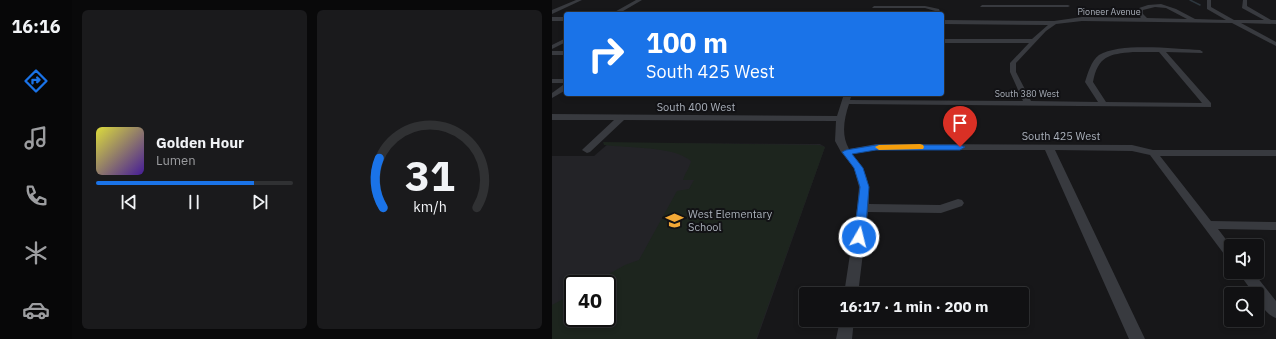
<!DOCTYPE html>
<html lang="en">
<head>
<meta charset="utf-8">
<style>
	:root { --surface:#111113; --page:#1a1a1c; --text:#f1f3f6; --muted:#9c9da0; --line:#303133; --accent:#1a73e8 }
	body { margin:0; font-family:"IBM Plex Sans",sans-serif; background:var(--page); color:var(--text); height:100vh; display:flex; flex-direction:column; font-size:15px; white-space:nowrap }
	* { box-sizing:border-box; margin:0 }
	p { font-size:13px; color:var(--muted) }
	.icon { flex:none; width:22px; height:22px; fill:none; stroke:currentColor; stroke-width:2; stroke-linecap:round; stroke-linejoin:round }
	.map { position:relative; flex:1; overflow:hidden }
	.details { display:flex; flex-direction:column; gap:10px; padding:10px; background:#09090a; width:480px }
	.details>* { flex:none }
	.top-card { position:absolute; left:12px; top:12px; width:380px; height:84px; border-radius:4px; box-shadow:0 2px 6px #0003,0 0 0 1px var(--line); background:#1a73e8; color:#fff; overflow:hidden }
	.fabs { position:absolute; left:672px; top:239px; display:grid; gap:8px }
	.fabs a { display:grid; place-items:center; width:40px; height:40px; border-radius:4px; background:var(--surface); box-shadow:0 2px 6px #0003,0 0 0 1px var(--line); font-size:20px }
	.speed { position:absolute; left:12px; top:275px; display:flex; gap:8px; font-size:20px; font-weight:700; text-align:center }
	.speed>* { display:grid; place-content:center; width:52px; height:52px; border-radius:50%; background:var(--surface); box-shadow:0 2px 6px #0003,0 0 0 1px var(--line); line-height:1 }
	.speed .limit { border:2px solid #111; border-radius:6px; background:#fff; color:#111 }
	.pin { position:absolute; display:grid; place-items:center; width:34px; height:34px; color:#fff; margin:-41px -17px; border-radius:50% 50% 50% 0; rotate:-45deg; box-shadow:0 0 4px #0007 }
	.pin .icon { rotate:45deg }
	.me { position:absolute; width:44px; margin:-22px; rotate:8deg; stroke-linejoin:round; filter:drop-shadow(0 0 3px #0008) }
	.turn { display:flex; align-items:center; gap:14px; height:84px; padding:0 16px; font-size:18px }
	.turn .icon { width:52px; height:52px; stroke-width:2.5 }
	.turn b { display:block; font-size:28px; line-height:34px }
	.details .widget { flex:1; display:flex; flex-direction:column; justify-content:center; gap:6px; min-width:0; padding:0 14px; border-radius:6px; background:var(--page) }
	.details .dial { align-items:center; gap:0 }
	.dial svg { height:104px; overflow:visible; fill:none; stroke:var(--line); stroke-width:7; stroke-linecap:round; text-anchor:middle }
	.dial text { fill:var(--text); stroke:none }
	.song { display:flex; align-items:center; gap:12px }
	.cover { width:48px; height:48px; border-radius:6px; background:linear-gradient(135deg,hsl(60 70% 55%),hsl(260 70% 35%)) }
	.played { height:4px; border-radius:2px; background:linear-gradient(90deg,var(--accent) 80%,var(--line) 80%) }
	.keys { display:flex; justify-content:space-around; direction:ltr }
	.details .tiles { flex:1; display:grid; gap:10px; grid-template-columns:repeat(2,1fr) }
	.trip { position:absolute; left:247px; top:287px; width:230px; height:40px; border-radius:4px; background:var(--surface); box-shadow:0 2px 6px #0003,0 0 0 1px var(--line); font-weight:700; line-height:40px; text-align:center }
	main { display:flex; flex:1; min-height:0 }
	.tabs { display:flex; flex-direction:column; width:72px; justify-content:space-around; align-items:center; background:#070708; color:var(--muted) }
	.tabs .icon { width:28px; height:28px }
	.tabs .active { color:var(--accent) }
	.tabs b { font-size:18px; color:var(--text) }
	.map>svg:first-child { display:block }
</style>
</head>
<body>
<main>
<nav class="tabs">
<b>16:16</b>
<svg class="icon active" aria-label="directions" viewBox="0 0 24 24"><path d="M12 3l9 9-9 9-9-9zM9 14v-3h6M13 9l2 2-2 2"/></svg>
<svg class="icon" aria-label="music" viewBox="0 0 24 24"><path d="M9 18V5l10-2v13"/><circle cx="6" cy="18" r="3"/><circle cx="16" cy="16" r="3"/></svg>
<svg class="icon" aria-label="phone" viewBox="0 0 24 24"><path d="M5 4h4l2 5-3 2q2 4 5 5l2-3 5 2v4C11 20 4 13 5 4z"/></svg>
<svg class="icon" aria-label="climate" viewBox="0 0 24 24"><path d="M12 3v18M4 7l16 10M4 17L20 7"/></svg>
<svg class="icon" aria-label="car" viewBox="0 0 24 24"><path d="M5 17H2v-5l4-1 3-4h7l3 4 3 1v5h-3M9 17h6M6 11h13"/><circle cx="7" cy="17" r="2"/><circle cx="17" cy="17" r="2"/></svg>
</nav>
<section class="details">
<div class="tiles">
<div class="widget">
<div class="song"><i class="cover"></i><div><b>Golden Hour</b><p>Lumen</p></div></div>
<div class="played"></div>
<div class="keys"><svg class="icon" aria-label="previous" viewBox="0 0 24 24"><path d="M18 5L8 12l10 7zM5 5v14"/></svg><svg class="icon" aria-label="pause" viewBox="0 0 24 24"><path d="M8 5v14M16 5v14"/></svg><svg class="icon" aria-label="next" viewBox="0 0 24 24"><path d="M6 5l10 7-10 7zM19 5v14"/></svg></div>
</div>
<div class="widget dial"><svg viewBox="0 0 100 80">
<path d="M14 69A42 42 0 1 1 86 69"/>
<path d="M14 69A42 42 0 0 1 11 31" stroke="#1a73e8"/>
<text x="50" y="56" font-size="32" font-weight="700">31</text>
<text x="50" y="72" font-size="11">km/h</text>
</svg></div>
</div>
</section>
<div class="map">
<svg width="724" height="339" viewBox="0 0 724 339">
	<rect width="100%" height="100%" fill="#171719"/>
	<path fill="#232327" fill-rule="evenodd" d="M57,143L268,144L273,147L205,339H0V156H42ZM21,284H55V318H21Z"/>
	<path fill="#1d251e" d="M51,142L267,145L273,147L204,339H0V305L21,294V318H55V284H39L73,265L87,260L125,191L137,189L142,180H131C133,173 137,169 139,161C123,146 74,148 52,145Z"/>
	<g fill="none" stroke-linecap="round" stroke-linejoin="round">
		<path stroke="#2d373e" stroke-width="1.5" d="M638,0L648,5"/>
		<path fill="#383a3f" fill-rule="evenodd" d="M24,0H30L0,14V10Z
			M84,0H90L66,14H59Z
			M655,0H659V7L682,20H712L690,8L691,0H695V6L719,20H724V24L689,23L724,42V46L680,23L530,21L504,24L494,31L464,63V72L479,101L546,102L533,82C536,73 539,61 547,55C568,42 624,49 648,50L651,52L650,53L614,52L659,103V107L297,104C292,119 289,135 297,149L324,144H350L580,145L601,150H724V156H608L659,221L724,222V230L666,229L679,246V260L675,258L598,155L580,151L503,150L593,339H577L493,150H324L300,154C316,172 317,181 317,204L388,205L406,199L410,200L412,203L410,206L389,213L316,212L306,294H292L305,208L307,187L302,168L289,152L283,141L284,121L72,120L38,152L35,153L30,150L32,148L62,120H0V114L285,116L292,94H300L298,100L471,101L458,72V63L477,43H390V39H480L496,25L390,24V20L502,21L530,17L589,18L585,14L587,8L596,5L609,4L624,9L643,19L674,20L655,9ZM603,7L614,8L635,19L595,18L591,14V10ZM581,52H607L650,103L554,102L541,82C546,56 557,54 581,52Z
			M430,5H516L518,6L516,7H428Z
			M322,6H373L387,9L389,14H383V11L373,8H320Z
			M0,17H14V21H0Z
			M14,38V42L0,49V45Z
			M0,51H14V55H0Z
			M0,79H14V83H0Z
			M11,85H14V90L0,98V93Z
			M686,272H701L724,301V318C716,316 705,302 705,294H702Z
			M288,320H302L300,339H284Z"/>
	</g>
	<path fill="#1a73e8" stroke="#114b97" d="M324,145H408L413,147L408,150H324L300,154L311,168L317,187L313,237L311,240L307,241L303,240L302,237L308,187L302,168L290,152L294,150Z"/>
	<path fill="#f59e0b" d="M368,144L371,145L372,147L371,149L327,150L323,147L327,145Z"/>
	<defs>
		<symbol id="school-bare" viewBox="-9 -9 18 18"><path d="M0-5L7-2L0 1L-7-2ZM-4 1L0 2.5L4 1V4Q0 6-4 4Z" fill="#f3a936" stroke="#121215" stroke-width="2.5" paint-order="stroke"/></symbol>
	</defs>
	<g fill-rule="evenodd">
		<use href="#school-bare" x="110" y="208" width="25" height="25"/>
	</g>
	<g text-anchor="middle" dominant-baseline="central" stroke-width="4" stroke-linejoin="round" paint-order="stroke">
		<g font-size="9" fill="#a9afb9" stroke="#121215">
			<text x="557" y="11">Pioneer Avenue</text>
			<text x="475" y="93">South 380 West</text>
		</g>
		<g font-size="11" fill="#a9afb9" stroke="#121215">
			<text x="144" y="107">South 400 West</text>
			<text x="509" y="136">South 425 West</text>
		</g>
		<g font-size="11" fill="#a9afb9" stroke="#121215" text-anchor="start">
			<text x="136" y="214">West Elementary<tspan x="136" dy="13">School</tspan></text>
		</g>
	</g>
</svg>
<div class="fabs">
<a><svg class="icon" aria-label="sound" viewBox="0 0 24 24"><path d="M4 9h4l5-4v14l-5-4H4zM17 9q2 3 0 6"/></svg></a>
<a><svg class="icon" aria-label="search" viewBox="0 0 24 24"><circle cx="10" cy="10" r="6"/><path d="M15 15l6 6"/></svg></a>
</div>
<div class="speed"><div class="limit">40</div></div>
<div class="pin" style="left:408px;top:147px;background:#d93025"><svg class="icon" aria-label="arrive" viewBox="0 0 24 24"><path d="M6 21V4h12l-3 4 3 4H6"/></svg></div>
<svg class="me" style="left:307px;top:237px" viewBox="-20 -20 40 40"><circle r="17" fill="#1a73e8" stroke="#fff" stroke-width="3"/><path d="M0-11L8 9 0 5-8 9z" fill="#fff"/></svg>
<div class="trip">16:17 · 1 min · 200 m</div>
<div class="top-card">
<div class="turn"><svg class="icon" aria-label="right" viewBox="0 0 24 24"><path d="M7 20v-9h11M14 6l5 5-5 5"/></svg><div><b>100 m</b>South 425 West</div></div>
</div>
</div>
</main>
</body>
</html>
